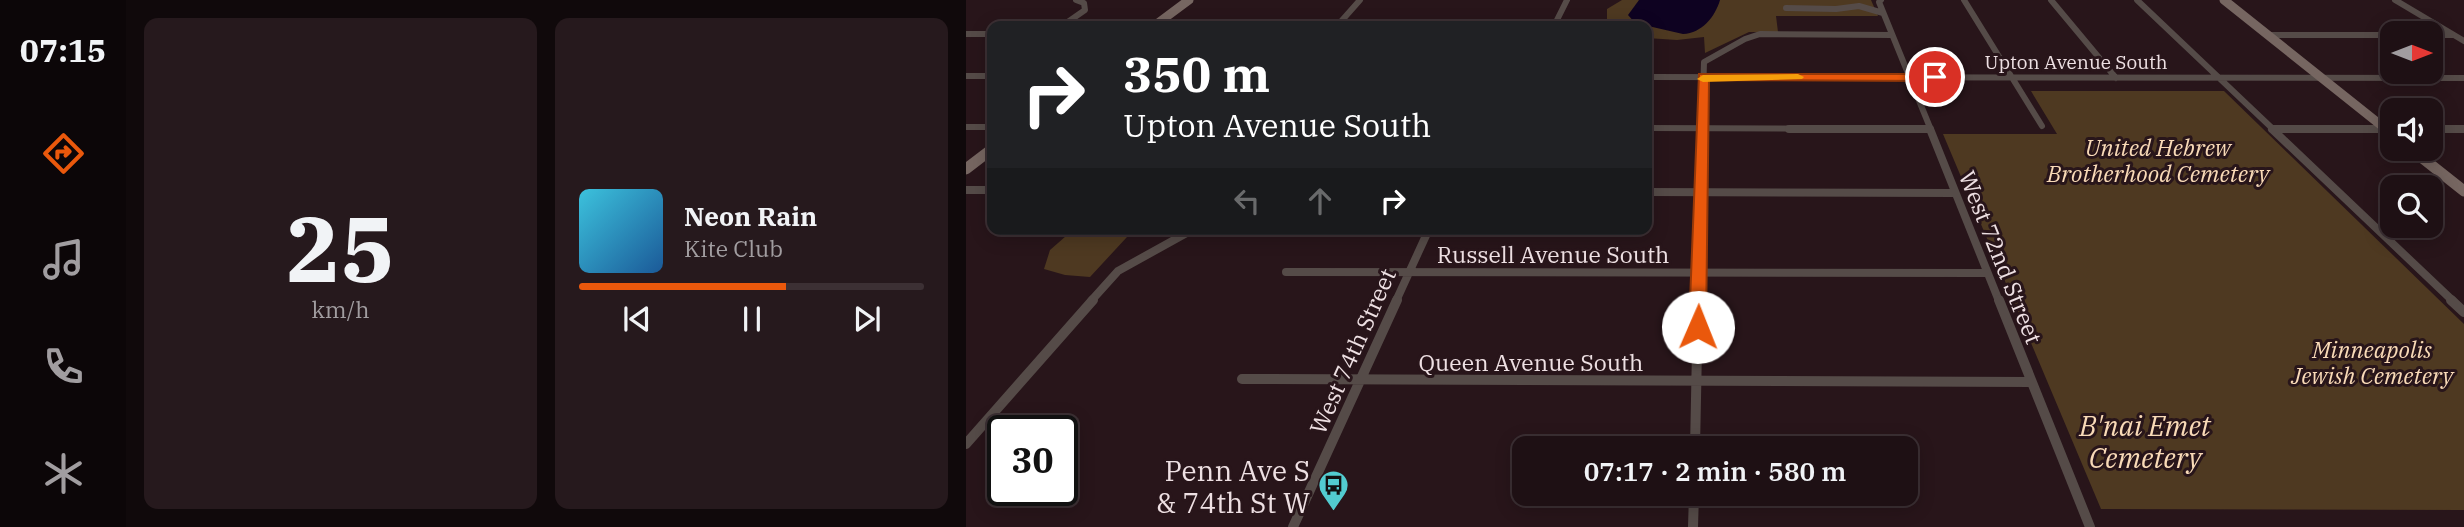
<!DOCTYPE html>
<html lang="en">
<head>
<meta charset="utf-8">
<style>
	:root { --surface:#1e1014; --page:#26191d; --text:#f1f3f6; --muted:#a19da0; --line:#3c3034; --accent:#ea580c }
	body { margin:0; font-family:"IBM Plex Serif",serif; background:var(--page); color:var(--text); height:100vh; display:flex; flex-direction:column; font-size:26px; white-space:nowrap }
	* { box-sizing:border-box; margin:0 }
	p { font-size:23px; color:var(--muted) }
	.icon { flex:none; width:38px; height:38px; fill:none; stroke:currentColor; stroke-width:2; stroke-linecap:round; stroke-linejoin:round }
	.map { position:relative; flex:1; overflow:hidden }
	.drawer { display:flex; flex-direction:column; gap:18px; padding:18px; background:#10090b; width:840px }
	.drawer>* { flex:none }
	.top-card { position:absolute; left:21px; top:21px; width:665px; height:214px; border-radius:14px; box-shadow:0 4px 18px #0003,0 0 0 2px var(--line); background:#202124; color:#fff; overflow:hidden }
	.needle { width:46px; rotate:90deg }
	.tools { position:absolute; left:1414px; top:21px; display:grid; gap:14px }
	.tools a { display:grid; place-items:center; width:63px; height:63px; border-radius:14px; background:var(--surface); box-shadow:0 4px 18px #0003,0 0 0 2px var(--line); font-size:35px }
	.speed { position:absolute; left:21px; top:415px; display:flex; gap:14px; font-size:35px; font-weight:700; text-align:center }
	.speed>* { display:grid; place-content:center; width:91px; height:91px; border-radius:50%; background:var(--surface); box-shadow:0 4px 18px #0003,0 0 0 2px var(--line); line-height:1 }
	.speed .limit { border:4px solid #111; border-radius:10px; background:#fff; color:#111 }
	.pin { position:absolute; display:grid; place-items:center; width:60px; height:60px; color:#fff; margin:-30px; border:4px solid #fff; border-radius:50%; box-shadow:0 2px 7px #0007 }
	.me { position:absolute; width:77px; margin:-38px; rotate:1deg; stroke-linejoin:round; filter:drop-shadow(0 0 5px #0008) }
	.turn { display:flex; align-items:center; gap:24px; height:147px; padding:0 21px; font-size:32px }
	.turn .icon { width:91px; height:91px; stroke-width:2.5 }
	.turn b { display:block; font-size:49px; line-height:60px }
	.lanes { display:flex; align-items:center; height:66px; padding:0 21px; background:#0003; justify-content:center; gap:35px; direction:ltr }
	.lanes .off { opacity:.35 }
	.drawer .widget { flex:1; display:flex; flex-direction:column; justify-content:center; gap:10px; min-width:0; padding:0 24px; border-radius:14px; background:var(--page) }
	.drawer .dial { align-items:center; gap:0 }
	.dial b { font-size:91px; line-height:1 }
	.song { display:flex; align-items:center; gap:21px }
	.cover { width:84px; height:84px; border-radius:10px; background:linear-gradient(135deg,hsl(190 70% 55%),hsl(210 70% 35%)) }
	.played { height:7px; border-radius:4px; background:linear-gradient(90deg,var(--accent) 60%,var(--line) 60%) }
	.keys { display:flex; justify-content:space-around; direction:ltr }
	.drawer .tiles { flex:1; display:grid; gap:18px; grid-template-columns:repeat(2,1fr) }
	.trip { position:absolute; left:546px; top:436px; width:406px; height:70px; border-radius:14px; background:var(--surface); box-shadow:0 4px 18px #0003,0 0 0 2px var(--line); font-weight:600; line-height:70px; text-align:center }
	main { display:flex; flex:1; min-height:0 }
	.dock { display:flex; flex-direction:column; width:126px; justify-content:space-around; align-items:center; background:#0c0608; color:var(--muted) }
	.dock .icon { width:49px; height:49px }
	.dock .on { color:var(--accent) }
	.dock b { font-size:32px; color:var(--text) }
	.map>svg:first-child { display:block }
</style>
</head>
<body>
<main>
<nav class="dock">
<b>07:15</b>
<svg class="icon on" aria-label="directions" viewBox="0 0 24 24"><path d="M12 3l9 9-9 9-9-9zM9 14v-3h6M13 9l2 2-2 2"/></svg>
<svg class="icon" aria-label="music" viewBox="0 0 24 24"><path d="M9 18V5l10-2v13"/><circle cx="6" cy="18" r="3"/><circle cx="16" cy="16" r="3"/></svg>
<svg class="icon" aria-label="phone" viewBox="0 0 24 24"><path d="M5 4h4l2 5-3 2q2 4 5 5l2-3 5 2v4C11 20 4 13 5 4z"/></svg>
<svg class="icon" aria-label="climate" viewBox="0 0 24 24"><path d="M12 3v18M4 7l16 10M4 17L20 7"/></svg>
</nav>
<section class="drawer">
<div class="tiles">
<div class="widget dial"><b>25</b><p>km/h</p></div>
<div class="widget">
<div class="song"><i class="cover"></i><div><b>Neon Rain</b><p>Kite Club</p></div></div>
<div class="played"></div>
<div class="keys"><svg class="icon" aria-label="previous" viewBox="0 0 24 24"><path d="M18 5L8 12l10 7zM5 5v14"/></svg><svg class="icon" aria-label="pause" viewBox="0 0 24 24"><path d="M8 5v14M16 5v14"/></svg><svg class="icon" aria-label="next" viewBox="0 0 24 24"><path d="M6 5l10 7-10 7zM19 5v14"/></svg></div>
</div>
</div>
</section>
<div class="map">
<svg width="1498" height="527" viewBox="0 0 1498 527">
	<rect width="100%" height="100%" fill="#28151a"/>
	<path fill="#4e3921" d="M656,0H905L912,16H810L812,32H783L739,53L738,37L711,40L681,38V26H652L641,20V9Z
		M1065,91H1258L1498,324V510L1135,509L977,134H1091Z
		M100,236L161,237L124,277L99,275L78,269L84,250Z"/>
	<path fill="#0e0221" d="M673,0H754C749,17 736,33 717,34L669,23L662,15Z"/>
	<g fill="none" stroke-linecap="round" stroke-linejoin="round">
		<path stroke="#554b48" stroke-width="6" d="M915,0L913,2L965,130
			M998,0L1076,126
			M1085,0L1150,78
			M1171,0L1308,130
			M1429,0L1498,41
			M820,8L870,9L893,6L917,13
			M96,26L119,10L118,3L110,0
			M371,26L394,0
			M588,26L601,0
			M0,34H26
			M1302,35H1426
			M1465,35H1486
			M0,76H26
			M681,77L1498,78
			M0,127H26
			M681,128L964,129
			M1306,129H1425
			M1465,129H1498
			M736,130L738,62L779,39L794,34L926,35"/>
		<path stroke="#554b48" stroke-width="8" d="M823,129H964
			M964,129L1033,301
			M1306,129L1487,301
			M1306,129H1425
			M1465,129H1498
			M0,190H26
			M681,192L989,193
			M225,229H241
			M320,272L1021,273
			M125,301L152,271L226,230
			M430,301L463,229
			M732,301L736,129"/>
		<path stroke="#554b48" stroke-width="10" d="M1033,300L1124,527
			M1485,300L1498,312
			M276,379L1065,382
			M0,444L127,300
			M729,448L732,300
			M327,527L431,300
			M727,527L728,494"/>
		<path stroke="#766661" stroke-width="9" d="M1258,0L1421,130
			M188,26L223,0"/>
		<path stroke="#766661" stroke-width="11" d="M1419,129L1426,134
			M1445,149L1498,191
			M0,169L26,149"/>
	</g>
	<path fill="#ea580c" stroke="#983908" stroke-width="2" d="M733,74H969L975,77L969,81L743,80L740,327L732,333L723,327Z"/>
	<path fill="#f59e0b" d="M832,74L838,77L836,79L737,82L731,79L737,75Z"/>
	<defs>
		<symbol id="bus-pin" viewBox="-11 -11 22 30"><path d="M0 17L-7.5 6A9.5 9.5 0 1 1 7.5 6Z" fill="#52ccd0" stroke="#28151a"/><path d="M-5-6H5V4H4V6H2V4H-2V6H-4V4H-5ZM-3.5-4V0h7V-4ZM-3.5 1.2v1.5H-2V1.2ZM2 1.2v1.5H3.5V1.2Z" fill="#111"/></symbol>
	</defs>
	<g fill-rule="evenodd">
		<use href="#bus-pin" x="350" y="468" width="35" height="47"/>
	</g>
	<g text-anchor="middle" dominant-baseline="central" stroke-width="6" stroke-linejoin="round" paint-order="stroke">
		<g font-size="19" fill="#eee0e3" stroke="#28151a">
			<text x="1110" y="62">Upton Avenue South</text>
		</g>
		<g font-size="23" font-style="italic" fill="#f9dab7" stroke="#28151a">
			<text x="1192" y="147">United Hebrew<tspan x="1192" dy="26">Brotherhood Cemetery</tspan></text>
			<text x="1406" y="349">Minneapolis<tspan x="1406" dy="26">Jewish Cemetery</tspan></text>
		</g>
		<g font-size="23" fill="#eee0e3" stroke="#28151a">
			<text x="587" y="254">Russell Avenue South</text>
			<text transform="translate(1035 257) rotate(68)">West 72nd Street</text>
			<text transform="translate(386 351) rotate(-66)">West 74th Street</text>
			<text x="565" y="362">Queen Avenue South</text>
		</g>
		<g font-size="28" font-style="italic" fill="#f9dab7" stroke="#28151a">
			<text x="1179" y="425">B'nai Emet<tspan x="1179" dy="32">Cemetery</tspan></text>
		</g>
		<g font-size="28" fill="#eee0e3" stroke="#28151a" text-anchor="end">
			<text x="344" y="470">Penn Ave S<tspan x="344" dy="32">&amp; 74th St W</tspan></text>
		</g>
	</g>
</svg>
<div class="tools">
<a><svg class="needle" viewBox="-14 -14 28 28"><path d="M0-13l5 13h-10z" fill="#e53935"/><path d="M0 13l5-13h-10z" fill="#a19da0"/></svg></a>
<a><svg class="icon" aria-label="sound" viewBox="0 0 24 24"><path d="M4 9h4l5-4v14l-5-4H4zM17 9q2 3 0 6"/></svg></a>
<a><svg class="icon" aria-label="search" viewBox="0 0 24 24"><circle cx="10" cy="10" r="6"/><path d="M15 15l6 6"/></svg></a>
</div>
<div class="speed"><div class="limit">30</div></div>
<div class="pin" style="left:969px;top:77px;background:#d93025"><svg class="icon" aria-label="arrive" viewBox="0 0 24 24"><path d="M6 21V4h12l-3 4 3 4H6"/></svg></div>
<svg class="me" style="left:732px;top:327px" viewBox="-20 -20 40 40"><circle r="19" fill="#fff"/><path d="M0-13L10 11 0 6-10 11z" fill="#ea580c"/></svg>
<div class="trip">07:17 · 2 min · 580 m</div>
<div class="top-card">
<div class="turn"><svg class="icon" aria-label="right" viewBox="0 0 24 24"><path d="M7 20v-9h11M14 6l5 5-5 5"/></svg><div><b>350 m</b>Upton Avenue South</div></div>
<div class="lanes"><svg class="icon off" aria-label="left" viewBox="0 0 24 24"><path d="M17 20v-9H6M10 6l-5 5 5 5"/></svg><svg class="icon off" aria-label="ahead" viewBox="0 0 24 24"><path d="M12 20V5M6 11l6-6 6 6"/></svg><svg class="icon" aria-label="right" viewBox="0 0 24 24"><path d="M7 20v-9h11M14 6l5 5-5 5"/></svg></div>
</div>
</div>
</main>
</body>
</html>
